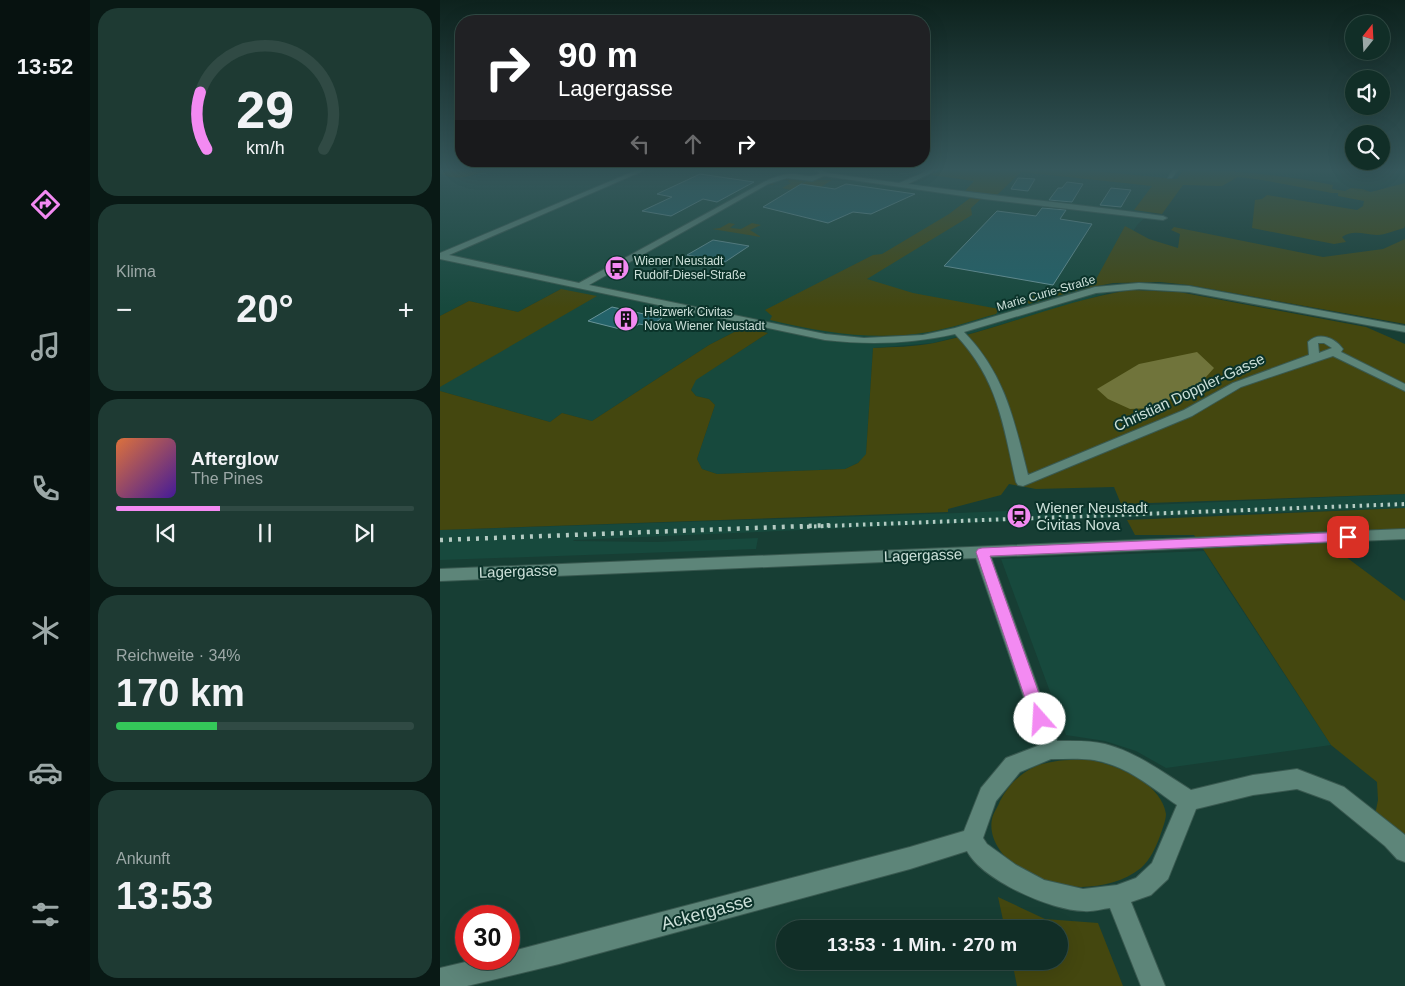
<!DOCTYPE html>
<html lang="de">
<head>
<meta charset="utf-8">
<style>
	:root { --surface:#112e27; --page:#1e3a33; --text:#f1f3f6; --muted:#9ca8a7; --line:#304a44; --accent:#f38af2 }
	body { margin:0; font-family:Helvetica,sans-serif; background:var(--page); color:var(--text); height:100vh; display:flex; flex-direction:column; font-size:19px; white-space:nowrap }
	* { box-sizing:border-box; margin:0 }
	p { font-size:16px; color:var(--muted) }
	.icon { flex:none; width:28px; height:28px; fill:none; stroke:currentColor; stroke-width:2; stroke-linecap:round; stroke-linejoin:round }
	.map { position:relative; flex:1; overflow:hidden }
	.panel { display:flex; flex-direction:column; gap:8px; padding:8px; background:#091915; width:350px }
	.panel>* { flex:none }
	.hud { position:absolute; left:15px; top:15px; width:475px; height:152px; border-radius:20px; box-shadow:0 5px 20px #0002,0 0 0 1px var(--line); background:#202124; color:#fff; overflow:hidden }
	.needle { width:32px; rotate:18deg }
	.tools { position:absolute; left:905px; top:15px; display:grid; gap:10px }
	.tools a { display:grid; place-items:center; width:45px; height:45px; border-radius:50%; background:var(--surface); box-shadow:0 5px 20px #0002,0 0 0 1px var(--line); font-size:25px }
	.speed { position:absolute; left:15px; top:905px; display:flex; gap:10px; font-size:25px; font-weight:700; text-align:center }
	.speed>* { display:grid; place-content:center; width:65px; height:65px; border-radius:50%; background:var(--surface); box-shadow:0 5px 20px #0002,0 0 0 1px var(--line); line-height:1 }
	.speed .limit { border:8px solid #d22; background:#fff; color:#111 }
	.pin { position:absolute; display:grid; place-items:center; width:42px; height:42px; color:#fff; margin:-21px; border-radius:10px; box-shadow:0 2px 8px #0006 }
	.me { position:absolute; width:55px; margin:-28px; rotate:341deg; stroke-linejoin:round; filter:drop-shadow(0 0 4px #0008) }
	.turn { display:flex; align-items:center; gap:18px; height:105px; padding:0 20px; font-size:22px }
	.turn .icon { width:65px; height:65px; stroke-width:2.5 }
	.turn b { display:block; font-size:35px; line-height:42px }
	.lanes { display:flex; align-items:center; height:48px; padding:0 20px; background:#0003; justify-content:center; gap:25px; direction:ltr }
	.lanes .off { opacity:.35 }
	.big { font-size:38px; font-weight:600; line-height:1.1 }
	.panel .tile { flex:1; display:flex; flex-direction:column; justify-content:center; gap:8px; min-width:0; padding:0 18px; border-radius:20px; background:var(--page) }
	.panel .dial { align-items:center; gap:0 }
	.dial svg { height:130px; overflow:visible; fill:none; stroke:var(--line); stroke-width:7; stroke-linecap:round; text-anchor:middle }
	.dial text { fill:var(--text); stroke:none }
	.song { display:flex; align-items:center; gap:15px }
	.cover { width:60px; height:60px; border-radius:8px; background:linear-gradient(135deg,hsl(20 70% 55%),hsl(260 70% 35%)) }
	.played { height:5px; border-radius:2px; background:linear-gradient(90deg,var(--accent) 35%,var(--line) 35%) }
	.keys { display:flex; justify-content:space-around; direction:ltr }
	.heat { display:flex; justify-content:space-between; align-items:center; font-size:28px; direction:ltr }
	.charge { height:8px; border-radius:4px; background:linear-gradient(90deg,#34c759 34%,var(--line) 0) }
	.trip { position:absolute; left:336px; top:920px; width:292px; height:50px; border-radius:25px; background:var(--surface); box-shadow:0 5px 20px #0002,0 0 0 1px var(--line); font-weight:600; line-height:50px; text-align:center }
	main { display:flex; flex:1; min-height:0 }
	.tabs { display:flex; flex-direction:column; width:90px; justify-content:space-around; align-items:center; background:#071210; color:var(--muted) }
	.tabs .icon { width:35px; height:35px }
	.tabs .current { color:var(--accent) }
	.tabs b { font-size:22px; color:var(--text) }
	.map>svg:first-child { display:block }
</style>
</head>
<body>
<main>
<nav class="tabs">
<b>13:52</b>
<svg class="icon current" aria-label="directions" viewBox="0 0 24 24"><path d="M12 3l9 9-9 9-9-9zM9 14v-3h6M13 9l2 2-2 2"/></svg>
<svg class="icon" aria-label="music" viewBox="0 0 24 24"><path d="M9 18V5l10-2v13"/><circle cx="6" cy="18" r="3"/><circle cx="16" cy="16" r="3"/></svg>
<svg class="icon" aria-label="phone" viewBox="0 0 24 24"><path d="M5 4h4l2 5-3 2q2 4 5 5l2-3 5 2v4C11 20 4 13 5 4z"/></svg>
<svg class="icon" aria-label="climate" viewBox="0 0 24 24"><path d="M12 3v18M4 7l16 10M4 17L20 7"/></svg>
<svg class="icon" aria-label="car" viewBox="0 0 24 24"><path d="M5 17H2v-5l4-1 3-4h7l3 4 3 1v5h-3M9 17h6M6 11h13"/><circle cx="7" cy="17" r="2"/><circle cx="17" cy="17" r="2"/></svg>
<svg class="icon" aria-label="filters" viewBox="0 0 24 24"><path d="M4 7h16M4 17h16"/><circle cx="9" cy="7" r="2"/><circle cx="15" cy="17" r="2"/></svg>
</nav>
<section class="panel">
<div class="tile dial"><svg viewBox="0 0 100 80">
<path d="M14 69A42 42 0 1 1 86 69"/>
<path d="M14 69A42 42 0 0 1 10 34" stroke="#f38af2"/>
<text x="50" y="56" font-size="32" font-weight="700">29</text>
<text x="50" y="72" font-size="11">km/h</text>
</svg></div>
<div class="tile"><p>Klima</p>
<div class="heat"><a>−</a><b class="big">20°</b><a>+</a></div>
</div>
<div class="tile">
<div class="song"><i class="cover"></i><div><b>Afterglow</b><p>The Pines</p></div></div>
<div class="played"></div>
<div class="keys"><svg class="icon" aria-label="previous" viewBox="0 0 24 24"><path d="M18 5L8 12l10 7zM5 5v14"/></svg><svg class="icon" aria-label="pause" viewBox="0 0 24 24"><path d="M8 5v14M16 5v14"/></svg><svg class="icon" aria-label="next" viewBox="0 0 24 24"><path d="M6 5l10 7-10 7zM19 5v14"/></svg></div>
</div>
<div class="tile"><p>Reichweite · 34%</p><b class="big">170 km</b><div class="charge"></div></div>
<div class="tile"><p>Ankunft</p><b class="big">13:53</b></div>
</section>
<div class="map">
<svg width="965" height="986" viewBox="0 0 965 986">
	<rect width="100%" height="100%" fill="#173e34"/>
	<path fill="#17493d" d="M0,170H757L698,224L656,285L668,293L536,332L493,343L433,348L426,455L418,463L405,469L277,474L262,469L257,459L275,405L269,399L256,396L251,390L255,380L328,333L304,327L269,345L152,421L122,413L110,422L0,391V387L121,289L78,312L29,301L0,316Z
		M785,170H899L901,183Z
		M965,494V508L520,523L134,540L133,541L216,542L318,538L316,549L0,560V530L518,513Z
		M764,551L781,578L891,745L726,768L696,751L665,741L626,735L561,559Z"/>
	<path fill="#44470f" d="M8,170L45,171C31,176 17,181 2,174Z
		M503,170H642L737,179L743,170C793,170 844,175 893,185L892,189L905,191L911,188L922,189L931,192L965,183V226L964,228C956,230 945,235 937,235C925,235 913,229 902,237L906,242L894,244L812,228L815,200L822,199L827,195L917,210L923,206L924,201L898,196V193H892L822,180L798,177L782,186L743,185L722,214L694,210L712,186L581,172L557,195L525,191L534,181L491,175Z
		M345,178H383L375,180H392L381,187L361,184L368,180H366L351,190L342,188L351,183L348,182L349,180H338L332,184L335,185L327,184L341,179L361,180Z
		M530,198L541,199L531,208L532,215L427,279L473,293L559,309L556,314C534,320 512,328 489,332C436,341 383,333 330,320L332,316L325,310L433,255L442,254L509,214Z
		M289,223L295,224L290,228L301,229L312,223L321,225L310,230L321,237L272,229L280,228Z
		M685,226L709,239L738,248L740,234L731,230L734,227L883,257L943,249L965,239V324L749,285L720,282L673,283L642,289L589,304L587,302L598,291C609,289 619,295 626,283C636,285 645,282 654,283Z
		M121,289L157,296L0,387V316L29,301L78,312Z
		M691,290L739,292L926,327L965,344V494L681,504L674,487L596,489L569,484L561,495L508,509V512L0,530V391L110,422L122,413L152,421L269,345L304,327L328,333L256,380L251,390L256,396L269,399L275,405L257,459L262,469L277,474L405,469L418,463L426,454L433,348C453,347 474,347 494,343C561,329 624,300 691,290Z
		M965,508V535L882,539L965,601V842L935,815L938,800L937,782L891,745L754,535H695L687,520Z
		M646,759C673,764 721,781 726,814C726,820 722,830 720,836C716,847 710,860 701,868C668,894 613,892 579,869C563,858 548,839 552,819C553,813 558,807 560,801C568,786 578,775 594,767C610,760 629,760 646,759Z
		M558,897L605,919L658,923L683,986H577L572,961H620V929H565Z"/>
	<path fill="#70743b" d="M757,352L774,368L758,386L712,408L690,409L668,399L657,389L699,364Z"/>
	<path fill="#236269" stroke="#699499" d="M260,174L314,182L277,202L263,199L231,216L202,211L232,197L217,194Z
		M578,178L595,179L588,191L571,189Z
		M627,182L643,184L632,202L609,200L618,188H622Z
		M361,184L395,189L406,184L475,194L431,214L413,212L388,223L323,207Z
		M671,188L691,190L681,207L660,205Z
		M602,208L626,210L620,219L652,224L613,285L504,266L557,211L596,216Z
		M273,240L309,246L285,262L247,255Z
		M172,307L222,318L210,326L199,324L188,331L148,321Z"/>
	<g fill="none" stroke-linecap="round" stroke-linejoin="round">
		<defs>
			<path id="minor" d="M197,170H205L9,255L139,283L324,182C332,178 342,174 352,174C362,174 371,179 380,173L375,170H382L387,173L459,183L490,170H497L468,184C553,196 638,204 723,216L727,218L723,220L544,199L384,176L372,181L347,178L328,184L149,285L385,334L424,338L483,335L515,328L655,287L699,283L749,286L965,326V332L749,292L699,289L656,293L524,332C565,374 574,420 588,475L744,410L793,383L869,355L868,342C879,331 895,338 903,349L901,352L965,384V391L893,356L801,387L752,416L583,486L578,485L576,482C563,424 558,379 515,334C470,344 430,345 385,340L0,259V253ZM878,343H884L892,348L879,353Z
				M732,170H738L732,178H728Z
				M965,529V539L551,557L617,741C633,741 649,740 665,744C696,752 724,773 751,790L813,775L857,769L904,787L965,835V862L957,859L945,846L890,801L857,789L813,795L756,809L728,879L711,895L691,902L725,986H701L670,908C662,909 652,912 644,911C612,911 542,880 527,851L470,869L119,964L27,986H0V968L38,959H69V952L470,847L524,831L541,788L566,758L600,745L536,558L0,581V569ZM611,759C629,759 649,757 666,763C692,770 715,790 737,805L712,863L696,878L677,885L643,889L604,880L576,865L547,844L543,838L556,801L580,772Z"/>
		</defs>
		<use href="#minor" stroke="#395950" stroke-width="2"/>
		<use href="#minor" fill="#5d8579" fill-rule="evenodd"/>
		<path stroke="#b3cac2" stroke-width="4" stroke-dasharray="2.5 4.5" stroke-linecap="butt" d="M360,527L965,504"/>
		<path stroke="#b3cac2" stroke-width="4.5" stroke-dasharray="3 6" stroke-linecap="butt" d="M0,540L393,525"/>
	</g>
	<linearGradient id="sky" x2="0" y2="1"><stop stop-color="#0d221d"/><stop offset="0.55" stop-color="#36585c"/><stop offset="1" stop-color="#36585c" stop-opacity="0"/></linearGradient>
	<rect width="965" height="308" fill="url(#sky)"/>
	<path fill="#f38af2" stroke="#9e5a9d" d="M908,532L914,537L908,541L550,556L608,719L606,724L600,726L594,724L592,719L536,552L538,549L542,548Z"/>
	<defs>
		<symbol id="bus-disc" viewBox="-11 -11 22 22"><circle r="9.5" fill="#f38af2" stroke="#0b332a"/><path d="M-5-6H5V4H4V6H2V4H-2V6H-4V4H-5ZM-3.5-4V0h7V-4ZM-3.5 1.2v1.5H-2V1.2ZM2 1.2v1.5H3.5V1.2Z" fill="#111"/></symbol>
		<symbol id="building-disc" viewBox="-11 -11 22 22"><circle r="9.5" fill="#f38af2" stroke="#0b332a"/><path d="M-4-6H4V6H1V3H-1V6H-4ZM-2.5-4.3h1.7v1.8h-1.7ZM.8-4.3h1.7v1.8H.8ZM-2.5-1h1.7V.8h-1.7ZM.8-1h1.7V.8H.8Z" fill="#111"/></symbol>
		<symbol id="station-disc" viewBox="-11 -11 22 22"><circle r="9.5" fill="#f38af2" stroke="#0b332a"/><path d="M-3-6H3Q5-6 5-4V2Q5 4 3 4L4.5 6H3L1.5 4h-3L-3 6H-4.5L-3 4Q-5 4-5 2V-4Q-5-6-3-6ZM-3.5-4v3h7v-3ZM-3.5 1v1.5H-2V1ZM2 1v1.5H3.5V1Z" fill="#111"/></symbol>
	</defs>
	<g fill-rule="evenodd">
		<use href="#bus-disc" x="163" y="254" width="28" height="28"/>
		<use href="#building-disc" x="172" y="305" width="28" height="28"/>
		<use href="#station-disc" x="565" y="502" width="28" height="28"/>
	</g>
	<g text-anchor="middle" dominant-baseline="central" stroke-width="4" stroke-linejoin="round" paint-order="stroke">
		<g font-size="12" fill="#cce0d9" stroke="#0b332a" text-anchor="start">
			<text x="194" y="261">Wiener Neustadt<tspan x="194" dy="14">Rudolf-Diesel-Straße</tspan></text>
			<text x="204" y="312">Heizwerk Civitas<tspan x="204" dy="14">Nova Wiener Neustadt</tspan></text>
		</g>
		<g font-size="12" fill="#cce0d9" stroke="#0b332a">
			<text transform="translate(606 293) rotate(-16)">Marie Curie-Straße</text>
		</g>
		<g font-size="15" fill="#cce0d9" stroke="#0b332a">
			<text transform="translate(749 392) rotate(-25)">Christian Doppler-Gasse</text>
			<text transform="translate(483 555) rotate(-2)">Lagergasse</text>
			<text transform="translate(78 571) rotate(-2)">Lagergasse</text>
		</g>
		<g font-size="15" fill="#cce0d9" stroke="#0b332a" text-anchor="start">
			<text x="596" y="507">Wiener Neustadt<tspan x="596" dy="17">Civitas Nova</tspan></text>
		</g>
		<g font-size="18" fill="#cce0d9" stroke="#0b332a">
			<text transform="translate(267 912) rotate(-15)">Ackergasse</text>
		</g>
	</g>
</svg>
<div class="tools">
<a><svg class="needle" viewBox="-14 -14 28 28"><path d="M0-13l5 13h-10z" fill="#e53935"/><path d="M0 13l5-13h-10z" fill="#9ca8a7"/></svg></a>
<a><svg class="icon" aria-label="sound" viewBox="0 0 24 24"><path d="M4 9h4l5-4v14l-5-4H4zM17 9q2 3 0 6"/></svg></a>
<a><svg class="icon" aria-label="search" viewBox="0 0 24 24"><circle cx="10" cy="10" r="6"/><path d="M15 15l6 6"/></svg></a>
</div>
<div class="speed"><div class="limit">30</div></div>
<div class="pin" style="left:908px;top:537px;background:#d93025"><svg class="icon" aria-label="arrive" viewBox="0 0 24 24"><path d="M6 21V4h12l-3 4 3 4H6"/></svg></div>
<svg class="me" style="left:600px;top:719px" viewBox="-20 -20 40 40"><circle r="19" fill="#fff"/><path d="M0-13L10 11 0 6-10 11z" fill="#f38af2"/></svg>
<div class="trip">13:53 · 1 Min. · 270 m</div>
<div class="hud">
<div class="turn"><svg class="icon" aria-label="right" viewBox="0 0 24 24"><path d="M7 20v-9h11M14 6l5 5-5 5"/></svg><div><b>90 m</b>Lagergasse</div></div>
<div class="lanes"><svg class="icon off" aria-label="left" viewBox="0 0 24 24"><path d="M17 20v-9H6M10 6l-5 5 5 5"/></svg><svg class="icon off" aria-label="ahead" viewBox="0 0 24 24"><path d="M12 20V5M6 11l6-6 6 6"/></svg><svg class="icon" aria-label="right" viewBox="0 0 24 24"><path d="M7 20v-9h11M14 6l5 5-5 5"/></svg></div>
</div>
</div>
</main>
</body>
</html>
